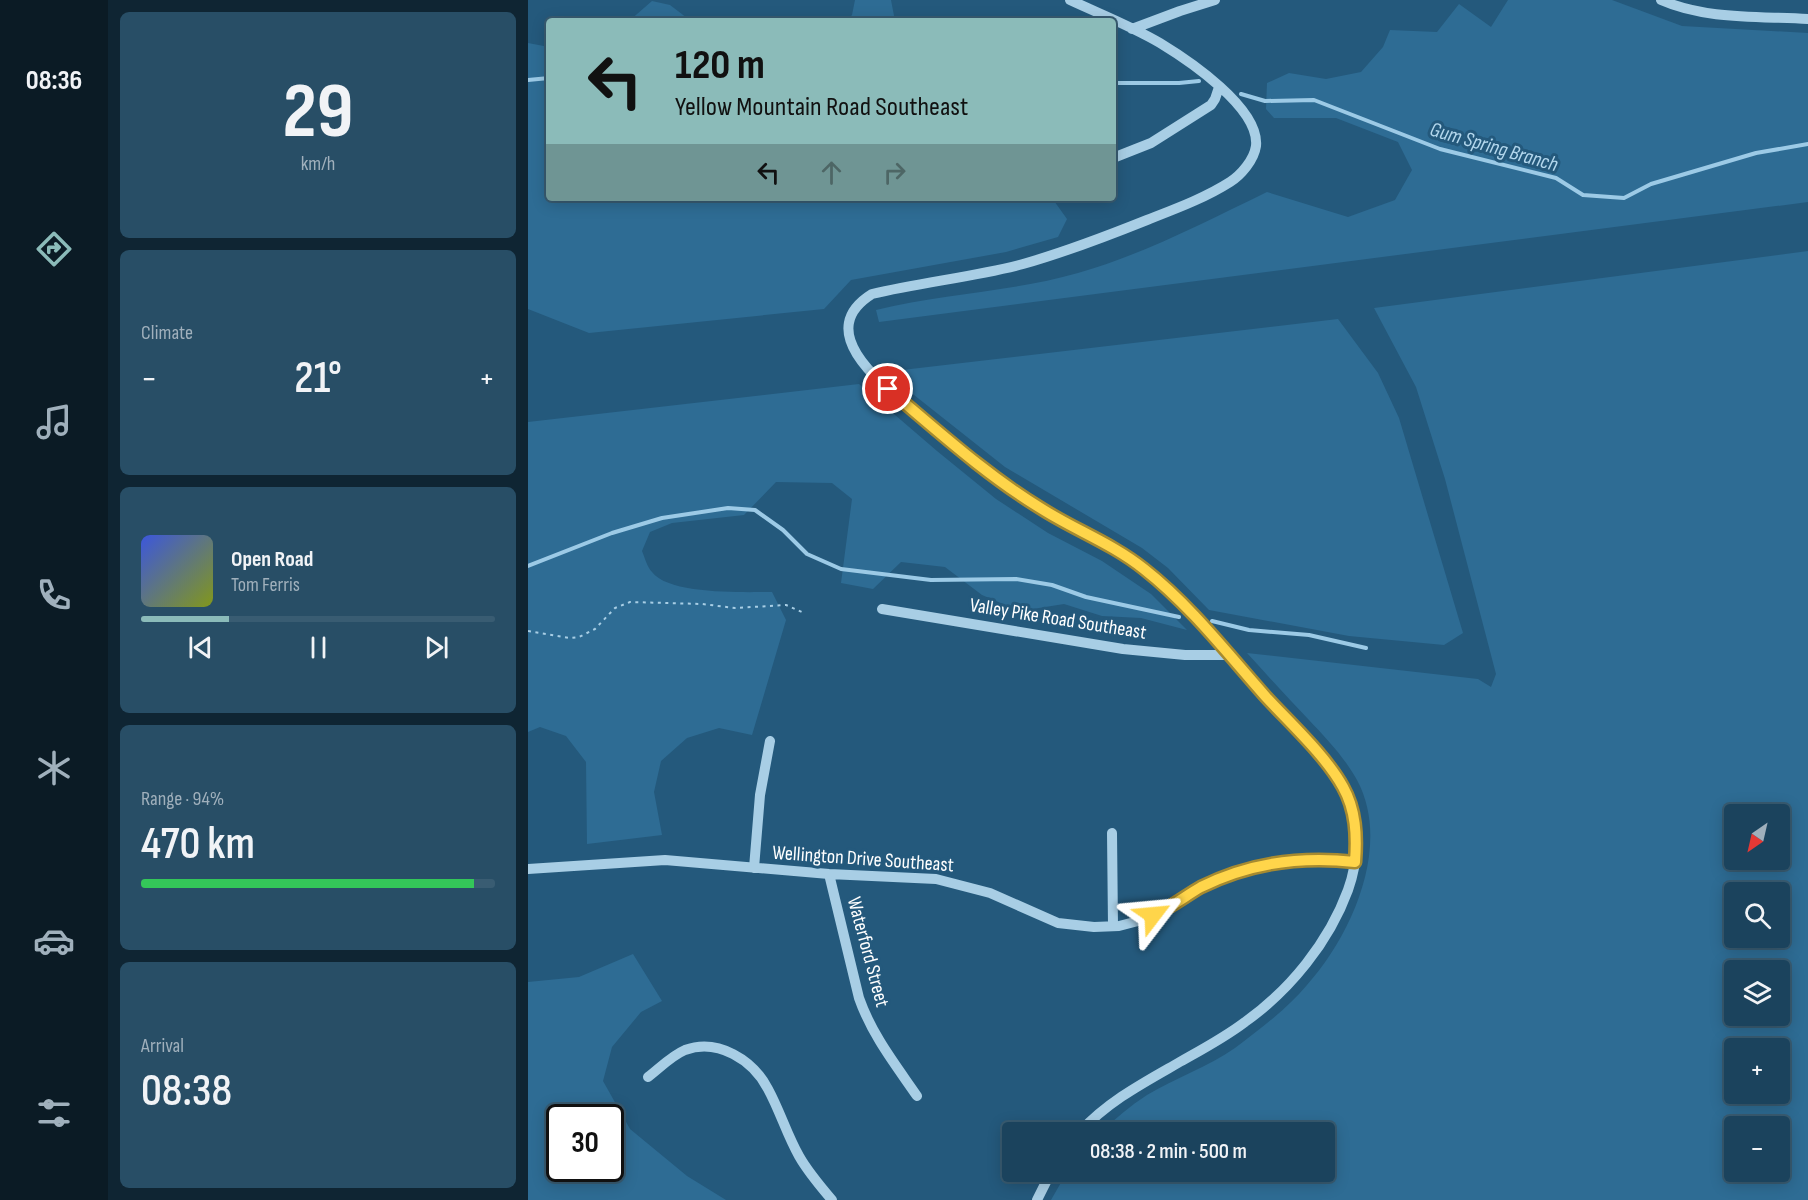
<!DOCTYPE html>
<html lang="en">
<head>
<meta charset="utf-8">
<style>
	:root { --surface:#1b435d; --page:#284e66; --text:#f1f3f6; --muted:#a0b0bc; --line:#395c72; --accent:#8bbbb9 }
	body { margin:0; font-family:"Sofia Sans Condensed",sans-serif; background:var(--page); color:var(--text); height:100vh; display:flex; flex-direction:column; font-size:22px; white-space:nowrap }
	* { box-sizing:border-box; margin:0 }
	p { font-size:20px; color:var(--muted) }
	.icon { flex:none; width:33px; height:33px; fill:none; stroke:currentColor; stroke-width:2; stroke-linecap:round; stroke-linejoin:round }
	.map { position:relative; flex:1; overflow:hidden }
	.drawer { display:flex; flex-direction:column; gap:12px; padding:12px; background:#0f2533; width:420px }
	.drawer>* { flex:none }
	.top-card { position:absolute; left:18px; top:18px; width:570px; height:183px; border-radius:6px; box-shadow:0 3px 15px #0003,0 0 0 2px var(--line); background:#8bbbb9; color:#111; overflow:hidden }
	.needle { width:39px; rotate:214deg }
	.controls { position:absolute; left:1196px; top:804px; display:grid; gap:12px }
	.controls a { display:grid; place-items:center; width:66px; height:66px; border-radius:6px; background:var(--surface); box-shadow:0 3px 15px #0003,0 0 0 2px var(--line); font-size:30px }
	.speed { position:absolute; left:18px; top:1104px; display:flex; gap:12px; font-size:30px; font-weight:700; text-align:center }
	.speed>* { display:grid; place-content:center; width:78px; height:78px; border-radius:50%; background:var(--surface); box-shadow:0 3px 15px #0003,0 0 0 2px var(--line); line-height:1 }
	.speed .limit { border:3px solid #111; border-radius:9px; background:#fff; color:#111 }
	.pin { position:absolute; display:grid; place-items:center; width:51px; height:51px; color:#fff; margin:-26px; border:3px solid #fff; border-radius:50%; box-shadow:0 2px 6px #0007 }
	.me { position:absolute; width:66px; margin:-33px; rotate:61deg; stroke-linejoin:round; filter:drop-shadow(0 0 4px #0008) }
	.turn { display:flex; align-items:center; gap:21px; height:126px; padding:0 30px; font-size:27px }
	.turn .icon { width:78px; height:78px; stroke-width:2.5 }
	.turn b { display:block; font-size:42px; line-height:51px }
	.lanes { display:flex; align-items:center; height:57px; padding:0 30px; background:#0003; justify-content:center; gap:30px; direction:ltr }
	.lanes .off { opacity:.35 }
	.big { font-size:45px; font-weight:600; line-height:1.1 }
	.drawer .widget { flex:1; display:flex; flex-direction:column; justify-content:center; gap:9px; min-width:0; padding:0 21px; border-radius:9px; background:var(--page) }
	.drawer .dial { align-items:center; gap:0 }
	.dial b { font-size:78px; line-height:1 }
	.song { display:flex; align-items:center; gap:18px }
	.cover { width:72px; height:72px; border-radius:9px; background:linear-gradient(135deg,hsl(230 70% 55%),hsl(70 70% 35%)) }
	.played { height:6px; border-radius:3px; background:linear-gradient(90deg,var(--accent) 25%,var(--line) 25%) }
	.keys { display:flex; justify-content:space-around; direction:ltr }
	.heat { display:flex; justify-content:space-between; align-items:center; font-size:33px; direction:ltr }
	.charge { height:9px; border-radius:4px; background:linear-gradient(90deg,#34c759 94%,var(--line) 0) }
	.trip { position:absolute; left:474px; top:1122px; width:333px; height:60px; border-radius:6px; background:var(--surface); box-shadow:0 3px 15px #0003,0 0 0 2px var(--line); font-weight:600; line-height:60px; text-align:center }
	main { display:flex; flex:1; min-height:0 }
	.menu { display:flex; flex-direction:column; width:108px; justify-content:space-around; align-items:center; background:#0b1b25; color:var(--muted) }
	.menu .icon { width:42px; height:42px }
	.menu .selected { color:var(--accent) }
	.menu b { font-size:27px; color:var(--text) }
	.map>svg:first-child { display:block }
</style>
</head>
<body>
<main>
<nav class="menu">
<b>08:36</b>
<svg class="icon selected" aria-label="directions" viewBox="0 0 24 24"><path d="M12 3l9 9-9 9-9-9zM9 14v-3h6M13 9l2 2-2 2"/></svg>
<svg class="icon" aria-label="music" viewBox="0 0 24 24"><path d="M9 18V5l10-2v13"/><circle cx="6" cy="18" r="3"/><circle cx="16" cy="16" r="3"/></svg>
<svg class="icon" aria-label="phone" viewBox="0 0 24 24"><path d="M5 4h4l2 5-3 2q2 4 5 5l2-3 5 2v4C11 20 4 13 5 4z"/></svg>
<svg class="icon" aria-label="climate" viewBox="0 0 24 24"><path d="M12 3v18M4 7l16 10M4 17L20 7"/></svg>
<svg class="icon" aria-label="car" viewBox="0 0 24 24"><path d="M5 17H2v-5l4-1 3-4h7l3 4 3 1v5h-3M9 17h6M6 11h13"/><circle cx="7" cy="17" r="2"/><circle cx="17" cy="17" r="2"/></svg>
<svg class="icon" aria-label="filters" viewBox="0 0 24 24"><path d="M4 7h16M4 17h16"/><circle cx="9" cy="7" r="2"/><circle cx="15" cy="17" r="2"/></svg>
</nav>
<section class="drawer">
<div class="widget dial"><b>29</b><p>km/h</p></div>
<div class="widget"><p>Climate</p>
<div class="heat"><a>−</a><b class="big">21°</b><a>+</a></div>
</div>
<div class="widget">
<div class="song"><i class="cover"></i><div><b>Open Road</b><p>Tom Ferris</p></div></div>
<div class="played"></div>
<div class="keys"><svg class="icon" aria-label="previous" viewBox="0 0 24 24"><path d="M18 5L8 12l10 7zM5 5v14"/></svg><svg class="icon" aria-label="pause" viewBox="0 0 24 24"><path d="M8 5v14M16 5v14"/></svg><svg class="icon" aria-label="next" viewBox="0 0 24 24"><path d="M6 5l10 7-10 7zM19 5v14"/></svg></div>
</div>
<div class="widget"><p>Range · 94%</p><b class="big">470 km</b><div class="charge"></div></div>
<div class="widget"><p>Arrival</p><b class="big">08:38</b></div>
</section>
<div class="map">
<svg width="1280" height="1200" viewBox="0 0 1280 1200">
	<rect width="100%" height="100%" fill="#24597c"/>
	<path fill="#2e6c94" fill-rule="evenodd" d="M327,0H363L367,21H319L324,15Z
		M980,0H1084L1154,26L1280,33V202L351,322L348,310C415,293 484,292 550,273C616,254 677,222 739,192L820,217L867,200L884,170L870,142L808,118H746L738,109L739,83L761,73L798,79L833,72L855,47L862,30L909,32L931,4L963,27Z
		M124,1L142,5L163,21H101Z
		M0,43L21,47V198H524L539,219L530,237L478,252L323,280L296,309L61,333L0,309Z
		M1280,251V1200H523L539,1172H796V1132H573C587,1119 602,1106 619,1095C647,1078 680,1067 707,1048C732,1029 759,1009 779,985C824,935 864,845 829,780C817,758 798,738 781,720C760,698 739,675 719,653L950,679L963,687L968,674L917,479L888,387L846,308ZM1206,814H1251V860H1206ZM1206,892H1251V938H1206ZM1206,970H1251V1016H1206ZM1206,1048H1251V1094H1206ZM1251,1126V1172H1206V1126Z
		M810,319L850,373L871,418L935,633L916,645L821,636L681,610L640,568L614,548L477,467L357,372Z
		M331,384L409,451L468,499L520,533L574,561L623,594L659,630L613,618L574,616L536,604L492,611L454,595L417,567L373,562L345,589L313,583L324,499L304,483L248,482L216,515L144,523L122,532L114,551C117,558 119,567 124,572C141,595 217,592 244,592L258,620L224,735L191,728L159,738L133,761L126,792L134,835L59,844L58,762L38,736L12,727L0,732V422Z
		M105,954L134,1001L113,1012L84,1047L75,1081L102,1129L159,1176L198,1200H0V982L51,977ZM32,1118H82V1168H32Z"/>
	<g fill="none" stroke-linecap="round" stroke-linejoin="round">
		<path stroke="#9ccae6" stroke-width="4" d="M0,80L21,78
			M585,83H651L671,81
			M713,94L737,101L786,100L912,149L1028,178L1055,195L1096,198L1123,184L1228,153L1280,144
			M0,566L84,533L134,518L200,508L227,510L255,530L279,554L313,569L403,580L488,579L524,585L558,597L651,617
			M684,621L721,630L781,635L838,648"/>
		<path stroke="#a8cee5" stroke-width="2" stroke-dasharray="3 4.5" stroke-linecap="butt" d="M0,631L42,638L51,637L67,629L87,608L102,602L174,604L207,608L258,605L274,612"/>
		<path stroke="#a8cee5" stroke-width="10" d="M542,0C572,14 603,26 632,43C660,60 732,108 728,146C726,160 713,175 702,182C677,198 647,209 619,220C579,236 538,252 495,264C446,277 394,282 344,294C280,334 363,391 395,418C434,450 470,483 514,509C547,529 583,544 614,567C662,602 699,653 739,698C766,728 807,763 821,801C832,830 830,862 820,890C801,942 762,990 717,1022C696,1038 673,1050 650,1063C615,1083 579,1102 552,1132
			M1133,0C1178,20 1232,16 1280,19
			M604,29L652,11L687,0
			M585,158L623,143L683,105L687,99L691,87
			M354,609L595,649L657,655H701
			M584,833L585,926
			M226,868L232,795L242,741
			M0,869L137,860L301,874L408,879L462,893L530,923L566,927L591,926L614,920L637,911L671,888L711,871L769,860L796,859L827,862
			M301,874L331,998C344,1035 367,1064 389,1096
			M120,1077C132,1068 143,1056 157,1050C190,1038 225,1060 240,1089C252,1111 259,1135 271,1156C280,1172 292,1186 304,1200
			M509,1200L523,1172"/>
	</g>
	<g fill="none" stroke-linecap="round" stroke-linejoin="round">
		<defs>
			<path id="route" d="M360,389C410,431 458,475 514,509C547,530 585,544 616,569C662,605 699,653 738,697C762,723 798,756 815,787C828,810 829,836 827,862C774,856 721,863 673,887C657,896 643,908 625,915"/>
		</defs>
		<use href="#route" stroke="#a68a30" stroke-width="15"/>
		<use href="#route" stroke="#ffd54a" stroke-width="10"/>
	</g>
	<g text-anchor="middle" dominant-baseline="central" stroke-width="6" stroke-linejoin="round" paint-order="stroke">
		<g font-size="20" fill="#fff" stroke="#24597c">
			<text transform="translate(530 619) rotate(9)">Valley Pike Road Southeast</text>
			<text transform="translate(335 859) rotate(4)">Wellington Drive Southeast</text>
			<text transform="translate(340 952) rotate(75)">Waterford Street</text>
		</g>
		<g font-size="21" font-style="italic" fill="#b3d7ed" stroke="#24597c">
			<text transform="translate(966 147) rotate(16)">Gum Spring Branch</text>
		</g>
	</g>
</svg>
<div class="controls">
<a><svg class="needle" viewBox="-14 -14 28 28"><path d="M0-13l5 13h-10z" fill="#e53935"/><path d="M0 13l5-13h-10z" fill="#a0b0bc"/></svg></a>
<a><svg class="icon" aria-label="search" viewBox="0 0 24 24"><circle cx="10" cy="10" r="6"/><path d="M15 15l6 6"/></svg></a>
<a><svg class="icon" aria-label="layers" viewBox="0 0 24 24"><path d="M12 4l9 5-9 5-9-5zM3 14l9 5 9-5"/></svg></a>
<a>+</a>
<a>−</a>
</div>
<div class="speed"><div class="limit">30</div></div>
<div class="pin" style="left:360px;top:389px;background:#d93025"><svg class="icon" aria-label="arrive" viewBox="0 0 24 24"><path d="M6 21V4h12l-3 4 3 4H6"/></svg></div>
<svg class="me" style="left:625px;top:915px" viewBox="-20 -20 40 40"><path d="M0-17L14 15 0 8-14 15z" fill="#ffd54a" stroke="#fff" stroke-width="4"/></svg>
<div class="trip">08:38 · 2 min · 500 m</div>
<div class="top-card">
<div class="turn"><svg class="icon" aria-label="left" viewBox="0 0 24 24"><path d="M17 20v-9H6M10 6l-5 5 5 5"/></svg><div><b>120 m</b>Yellow Mountain Road Southeast</div></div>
<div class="lanes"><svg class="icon" aria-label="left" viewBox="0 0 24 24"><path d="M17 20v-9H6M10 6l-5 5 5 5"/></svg><svg class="icon off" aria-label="ahead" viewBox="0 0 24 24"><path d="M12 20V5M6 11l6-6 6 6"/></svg><svg class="icon off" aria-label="right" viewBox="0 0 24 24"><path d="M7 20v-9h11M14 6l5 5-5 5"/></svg></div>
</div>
</div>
</main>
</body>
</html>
